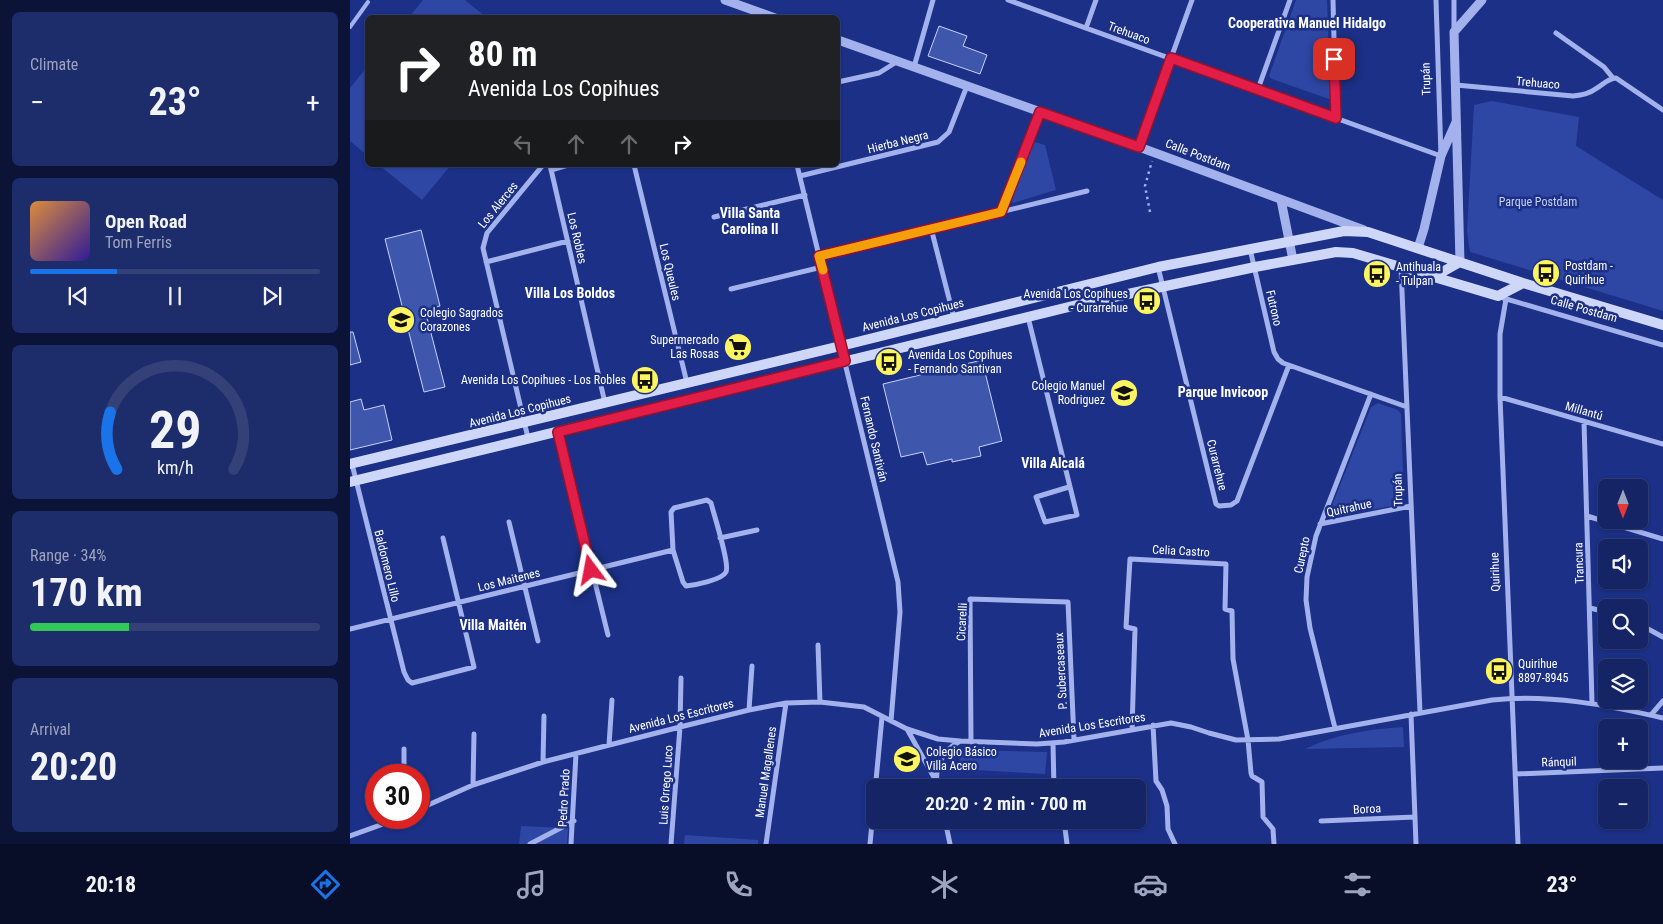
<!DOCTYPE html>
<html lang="en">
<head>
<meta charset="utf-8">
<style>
	:root { --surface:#142464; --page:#1d2c6a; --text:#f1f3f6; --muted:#9da4bf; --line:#334178; --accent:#1a73e8 }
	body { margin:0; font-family:"Roboto Condensed",sans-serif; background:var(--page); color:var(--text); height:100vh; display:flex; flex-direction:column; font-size:19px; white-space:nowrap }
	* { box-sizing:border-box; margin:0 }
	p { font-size:16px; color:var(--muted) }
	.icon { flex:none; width:28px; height:28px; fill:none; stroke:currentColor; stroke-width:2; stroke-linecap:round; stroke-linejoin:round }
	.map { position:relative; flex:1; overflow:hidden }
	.sheet { display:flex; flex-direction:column; gap:12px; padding:12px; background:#0b1437; width:350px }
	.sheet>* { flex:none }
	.top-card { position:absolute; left:15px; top:15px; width:475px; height:152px; border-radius:8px; box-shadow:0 1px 4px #0004,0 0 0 1px var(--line); background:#202124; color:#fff; overflow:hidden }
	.needle { width:32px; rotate:180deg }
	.buttons { position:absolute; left:1248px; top:479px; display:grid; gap:10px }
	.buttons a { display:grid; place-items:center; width:50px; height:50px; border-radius:8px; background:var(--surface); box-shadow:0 1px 4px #0004,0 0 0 1px var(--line); font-size:25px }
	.speed { position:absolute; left:15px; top:764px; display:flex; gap:10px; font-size:25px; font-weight:700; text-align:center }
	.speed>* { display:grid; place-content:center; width:65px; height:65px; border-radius:50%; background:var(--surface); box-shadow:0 1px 4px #0004,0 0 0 1px var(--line); line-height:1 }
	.speed .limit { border:8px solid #d22; background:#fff; color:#111 }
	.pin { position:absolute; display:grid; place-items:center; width:42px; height:42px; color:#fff; margin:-21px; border-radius:10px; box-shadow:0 2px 8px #0006 }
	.me { position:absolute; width:55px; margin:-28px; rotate:347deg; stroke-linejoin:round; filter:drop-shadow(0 0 4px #0008) }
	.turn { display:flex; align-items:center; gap:18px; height:105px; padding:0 20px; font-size:22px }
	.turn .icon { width:65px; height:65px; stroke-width:2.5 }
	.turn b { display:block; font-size:35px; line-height:42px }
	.lanes { display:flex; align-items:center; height:48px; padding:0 20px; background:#0003; justify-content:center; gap:25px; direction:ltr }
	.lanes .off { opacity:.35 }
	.big { font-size:38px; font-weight:700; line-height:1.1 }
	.sheet .tile { flex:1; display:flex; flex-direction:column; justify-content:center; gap:8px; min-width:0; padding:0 18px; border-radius:8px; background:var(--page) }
	.sheet .dial { align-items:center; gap:0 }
	.dial svg { height:130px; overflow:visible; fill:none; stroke:var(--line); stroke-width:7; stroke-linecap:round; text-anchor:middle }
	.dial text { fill:var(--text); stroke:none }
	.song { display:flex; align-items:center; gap:15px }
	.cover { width:60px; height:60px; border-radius:8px; background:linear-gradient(135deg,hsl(30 70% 55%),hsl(250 70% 35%)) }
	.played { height:5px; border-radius:2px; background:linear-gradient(90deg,var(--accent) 30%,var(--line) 30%) }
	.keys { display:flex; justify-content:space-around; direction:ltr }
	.heat { display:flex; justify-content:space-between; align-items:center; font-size:28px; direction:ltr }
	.charge { height:8px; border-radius:4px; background:linear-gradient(90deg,#34c759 34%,var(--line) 0) }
	.trip { position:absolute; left:516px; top:779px; width:280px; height:50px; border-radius:8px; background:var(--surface); box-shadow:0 1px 4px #0004,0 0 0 1px var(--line); font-weight:700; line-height:50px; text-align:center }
	.menu { display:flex; height:80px; justify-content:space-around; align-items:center; background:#080e28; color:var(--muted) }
	.menu .icon { width:35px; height:35px }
	.menu .active { color:var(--accent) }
	.menu b { font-size:22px; color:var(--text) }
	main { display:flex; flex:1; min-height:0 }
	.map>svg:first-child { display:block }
</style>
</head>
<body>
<main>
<section class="sheet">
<div class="tile"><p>Climate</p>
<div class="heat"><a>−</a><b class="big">23°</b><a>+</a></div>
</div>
<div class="tile">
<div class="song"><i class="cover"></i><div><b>Open Road</b><p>Tom Ferris</p></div></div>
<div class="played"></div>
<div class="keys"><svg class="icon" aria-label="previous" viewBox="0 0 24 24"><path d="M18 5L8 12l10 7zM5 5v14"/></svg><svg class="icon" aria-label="pause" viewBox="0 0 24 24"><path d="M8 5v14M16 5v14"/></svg><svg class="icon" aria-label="next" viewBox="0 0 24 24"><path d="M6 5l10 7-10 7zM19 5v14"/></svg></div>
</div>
<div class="tile dial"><svg viewBox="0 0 100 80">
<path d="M14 69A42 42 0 1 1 86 69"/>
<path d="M14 69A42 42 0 0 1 10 34" stroke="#1a73e8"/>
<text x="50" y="56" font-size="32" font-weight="700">29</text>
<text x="50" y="72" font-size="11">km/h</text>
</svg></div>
<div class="tile"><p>Range · 34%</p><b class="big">170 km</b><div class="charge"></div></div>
<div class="tile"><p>Arrival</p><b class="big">20:20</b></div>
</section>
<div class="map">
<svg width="1313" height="844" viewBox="0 0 1313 844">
	<rect width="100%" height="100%" fill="#1b3086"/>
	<path fill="#2e47a4" d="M73,0H115L136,17H59Z
		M946,0H977L981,97L979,99L922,79L919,76Z
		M17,67V155L0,141V88Z
		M1142,101L1229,117L1226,146L1313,200V311L1120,252L1117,231L1124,105Z
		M685,142L695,145L706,190L663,203L660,198Z
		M29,165H101L72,200Z
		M1028,403L1048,410L1051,414L1054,501L1051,504L986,517L981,512L983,503L1021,407Z
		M1053,727L1054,747L955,749C986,734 1019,729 1053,727Z
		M610,750L697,752L695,774L609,769Z
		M171,826L218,828L217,844H169Z
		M335,835L408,840V844H334Z"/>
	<path fill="#3f56ad" stroke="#c8d2f8" d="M589,26L617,36L613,46L637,55L630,74L578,56Z
		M71,230L90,306L75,310L95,387L74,392L35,239Z
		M0,332H3L11,362L0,365Z
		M632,360L652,441L629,447L631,456L602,462V459L577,465L573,452L551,457L533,384Z
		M11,399L14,410L34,405L42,440L0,450V402Z"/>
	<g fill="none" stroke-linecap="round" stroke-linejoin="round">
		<path stroke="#a3b2ec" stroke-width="2.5" stroke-dasharray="2.5 4" stroke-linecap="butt" d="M800,212L795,186L802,161"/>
		<path stroke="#a3b2ec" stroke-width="4" d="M0,27L18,2"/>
		<path stroke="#a3b2ec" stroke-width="5" d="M658,0L1091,156L1086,0
			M983,0L986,118
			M1104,0V31
			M736,28L746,0
			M1206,33L1254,67L1263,78
			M564,67L583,0
			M488,82L529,73L548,61
			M1106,85L1223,96C1232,95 1239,94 1247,88C1254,84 1257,79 1266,78L1313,110
			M908,89L940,0
			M789,147L842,0
			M200,165L255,403
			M284,165L337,383
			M447,165L548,582L550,612L541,721
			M201,170L218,165
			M450,176L588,142L599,132L617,86
			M651,211L690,112
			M364,217L455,195
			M581,228L604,318
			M900,249L924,352L928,359L933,363L1057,407
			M469,256L737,191
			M136,262L218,241
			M808,267L866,504L869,506L881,505L887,501L939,365
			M1051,268L1070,712
			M381,289L472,267
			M1153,298L1313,345
			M1156,299L1150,334V397L1168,844
			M678,317L727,515L695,522L686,497L719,487
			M1150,397L1313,444
			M1234,422L1242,703
			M208,432L258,635
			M178,438L133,248L137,233L193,165
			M2,464L54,672L58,680L62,683L124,667L93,538
			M357,500L361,503C364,515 380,564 376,572C372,580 345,585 336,586L333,582L323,550L321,512L324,508Z
			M1237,516L1313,539
			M159,522L188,641
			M970,524L1061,506
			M370,538L407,530
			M1240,608L1256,612
			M1289,624L1313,637
			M0,629L323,550
			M468,645L470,702
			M399,710L402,666
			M1061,714L1066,844
			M1301,715L1313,701
			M803,725L806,781L812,790L817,806L818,829L825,844
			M985,728L960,628L956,600L957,577L966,536L1021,394
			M557,729L586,781
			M782,730L785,629L776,627L780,559L876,564L875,609L882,611L883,659L898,740L901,773L902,776L912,782L913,817L923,829L924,844
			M621,742L620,599L718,602L724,740
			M703,743L704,788
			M259,745L262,700
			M193,762L194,716
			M1165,774L1313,768
			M54,775V749
			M123,785L124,734
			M588,788C583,768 592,751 610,741
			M69,809L123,785L193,762L330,727L399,710L436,703L470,702L514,707L557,729L588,739L610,741L687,744L714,742L821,723L841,727L859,733L886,740L929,739L1142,700C1200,694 1257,705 1313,718
			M595,820L600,844
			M717,820L718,821L715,828L717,844
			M971,821L1065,817
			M0,836L50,818
			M180,844L224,821
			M221,844L226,754
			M321,844L330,727L331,678
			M416,844L436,703
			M520,844L532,717"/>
		<path stroke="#a3b2ec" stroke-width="9" d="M375,0L425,18
			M488,40L789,147L1014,230
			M931,200L943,260
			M1068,248L1074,229L1091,156L1106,122
			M1110,262L1104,32L1132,0"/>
		<path stroke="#cfd7f8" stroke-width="10" d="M1078,275L1094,271L1110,262
			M0,464L503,343L808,267L994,231L1018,232L1173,283L1313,325
			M0,482L731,304L905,267L986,252L1003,253L1148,296L1173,283"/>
	</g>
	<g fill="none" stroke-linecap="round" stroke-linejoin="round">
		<defs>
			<path id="route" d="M241,570L208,432L495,361L469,256L651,212L690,112L789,147L821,58L986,118L984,59"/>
		</defs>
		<use href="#route" stroke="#92132f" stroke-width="12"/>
		<use href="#route" stroke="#e11d48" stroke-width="9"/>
		<path stroke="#f59e0b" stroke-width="9" d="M473,270L469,256L651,212L671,162"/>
	</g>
	<defs>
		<symbol id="bus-disc" viewBox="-11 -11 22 22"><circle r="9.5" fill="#fdf55f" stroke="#1b3086"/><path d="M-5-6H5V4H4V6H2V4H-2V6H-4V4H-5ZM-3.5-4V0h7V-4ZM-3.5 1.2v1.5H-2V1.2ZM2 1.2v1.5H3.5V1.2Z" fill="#111"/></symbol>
		<symbol id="school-disc" viewBox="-11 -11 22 22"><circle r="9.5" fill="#fdf55f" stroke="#1b3086"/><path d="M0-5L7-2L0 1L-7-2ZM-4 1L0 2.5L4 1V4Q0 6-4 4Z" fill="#111"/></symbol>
		<symbol id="supermarket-disc" viewBox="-11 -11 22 22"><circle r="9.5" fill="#fdf55f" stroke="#1b3086"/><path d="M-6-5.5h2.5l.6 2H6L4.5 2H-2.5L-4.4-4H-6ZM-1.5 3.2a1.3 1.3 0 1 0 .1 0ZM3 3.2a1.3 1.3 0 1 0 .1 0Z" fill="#111"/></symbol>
	</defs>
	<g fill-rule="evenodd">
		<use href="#bus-disc" x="1180" y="257" width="32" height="32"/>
		<use href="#bus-disc" x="1011" y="258" width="32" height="32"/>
		<use href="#bus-disc" x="781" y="285" width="32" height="32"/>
		<use href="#school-disc" x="35" y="304" width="32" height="32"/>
		<use href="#supermarket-disc" x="372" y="331" width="32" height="32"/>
		<use href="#bus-disc" x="523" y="346" width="32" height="32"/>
		<use href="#bus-disc" x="279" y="364" width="32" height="32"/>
		<use href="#school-disc" x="758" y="377" width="32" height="32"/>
		<use href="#bus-disc" x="1133" y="655" width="32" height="32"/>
		<use href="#school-disc" x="541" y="743" width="32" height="32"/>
	</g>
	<g text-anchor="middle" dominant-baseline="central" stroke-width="5" stroke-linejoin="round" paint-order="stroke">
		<g font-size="12" fill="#fff" stroke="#1b3086">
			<text transform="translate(779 33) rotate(20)">Trehuaco</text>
			<text transform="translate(1076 79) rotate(-92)">Trupán</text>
			<text transform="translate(1188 83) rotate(5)">Trehuaco</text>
			<text transform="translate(548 142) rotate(-14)">Hierba Negra</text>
			<text transform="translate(848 155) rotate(21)">Calle Postdam</text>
			<text transform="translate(148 205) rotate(-51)">Los Alerces</text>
			<text transform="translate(227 238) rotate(77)">Los Robles</text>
			<text transform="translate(320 272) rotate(77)">Los Queules</text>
			<text transform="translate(924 308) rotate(77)">Futrono</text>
			<text transform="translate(1234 309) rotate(16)">Calle Postdam</text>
			<text transform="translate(563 315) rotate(-14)">Avenida Los Copihues</text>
			<text transform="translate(170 411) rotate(-14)">Avenida Los Copihues</text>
			<text transform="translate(1234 411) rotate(16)">Millantú</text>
			<text transform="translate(524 439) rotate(77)">Fernando Santiván</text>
			<text transform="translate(867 465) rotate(76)">Curarrehue</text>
			<text transform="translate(1048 490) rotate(-92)">Trupán</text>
			<text transform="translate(999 508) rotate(-12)">Quitrahue</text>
			<text transform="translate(831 551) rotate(3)">Celia Castro</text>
			<text transform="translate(952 555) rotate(-78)">Curepto</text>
			<text transform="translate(1229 563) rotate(-92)">Trancura</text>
			<text transform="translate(37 566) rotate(76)">Baldomero Lillo</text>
			<text transform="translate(1145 572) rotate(-92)">Quirihue</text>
			<text transform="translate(159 580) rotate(-14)">Los Maitenes</text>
			<text transform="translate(612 622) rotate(-87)">Cicarelli</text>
			<text transform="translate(711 671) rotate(-93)">P. Subercaseaux</text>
			<text transform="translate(331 716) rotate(-14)">Avenida Los Escritores</text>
			<text transform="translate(742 725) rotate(-9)">Avenida Los Escritores</text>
			<text transform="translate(1209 762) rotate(-2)">Ránquil</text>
			<text transform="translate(416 772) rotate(-82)">Manuel Magallenes</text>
			<text transform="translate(316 785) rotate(-86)">Luis Orrego Luco</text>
			<text transform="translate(214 798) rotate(-87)">Pedro Prado</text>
			<text transform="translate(1017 809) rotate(-3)">Boroa</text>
		</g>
		<g font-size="12" fill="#c8d2f8" stroke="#1b3086">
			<text x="1188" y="202">Parque Postdam</text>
		</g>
		<g font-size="12" fill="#fff" stroke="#1b3086" text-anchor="start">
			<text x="1215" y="266">Postdam -<tspan x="1215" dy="14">Quirihue</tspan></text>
			<text x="1046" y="267">Antihuala<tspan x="1046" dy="14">- Tulpan</tspan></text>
			<text x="778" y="294" text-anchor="end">Avenida Los Copihues<tspan x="778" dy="14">- Curarrehue</tspan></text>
			<text x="70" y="313">Colegio Sagrados<tspan x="70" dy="14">Corazones</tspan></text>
			<text x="369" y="340" text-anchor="end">Supermercado<tspan x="369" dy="14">Las Rosas</tspan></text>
			<text x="558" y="355">Avenida Los Copihues<tspan x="558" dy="14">- Fernando Santivan</tspan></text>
			<text x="276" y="380" text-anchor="end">Avenida Los Copihues - Los Robles</text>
			<text x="755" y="386" text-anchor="end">Colegio Manuel<tspan x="755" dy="14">Rodriguez</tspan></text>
			<text x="1168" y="664">Quirihue<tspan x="1168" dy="14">8897-8945</tspan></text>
			<text x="576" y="752">Colegio Básico<tspan x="576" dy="14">Villa Acero</tspan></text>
		</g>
		<g font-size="14" font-weight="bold" fill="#fff" stroke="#1b3086">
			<text x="957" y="23">Cooperativa Manuel Hidalgo</text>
			<text x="400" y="213">Villa Santa<tspan x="400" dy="16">Carolina II</tspan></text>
			<text x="220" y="293">Villa Los Boldos</text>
			<text x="873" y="392">Parque Invicoop</text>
			<text x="703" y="463">Villa Alcalá</text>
			<text x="143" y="625">Villa Maitén</text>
		</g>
	</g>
</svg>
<div class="buttons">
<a><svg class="needle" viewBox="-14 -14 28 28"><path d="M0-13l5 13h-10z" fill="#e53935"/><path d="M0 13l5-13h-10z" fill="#9da4bf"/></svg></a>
<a><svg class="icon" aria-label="sound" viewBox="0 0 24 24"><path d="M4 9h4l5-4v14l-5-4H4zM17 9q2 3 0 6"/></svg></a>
<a><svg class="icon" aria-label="search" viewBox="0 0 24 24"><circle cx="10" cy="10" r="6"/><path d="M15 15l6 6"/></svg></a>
<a><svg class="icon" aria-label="layers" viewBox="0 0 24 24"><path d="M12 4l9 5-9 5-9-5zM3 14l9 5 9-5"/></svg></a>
<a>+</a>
<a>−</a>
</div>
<div class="speed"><div class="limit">30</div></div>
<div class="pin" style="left:984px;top:59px;background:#d93025"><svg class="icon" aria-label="arrive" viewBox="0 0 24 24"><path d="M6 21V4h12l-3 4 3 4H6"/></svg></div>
<svg class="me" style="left:241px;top:570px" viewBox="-20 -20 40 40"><path d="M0-17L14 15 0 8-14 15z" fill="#e11d48" stroke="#fff" stroke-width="4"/></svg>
<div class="trip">20:20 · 2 min · 700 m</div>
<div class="top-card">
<div class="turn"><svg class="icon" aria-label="right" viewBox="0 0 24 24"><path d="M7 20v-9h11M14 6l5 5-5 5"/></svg><div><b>80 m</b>Avenida Los Copihues</div></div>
<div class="lanes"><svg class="icon off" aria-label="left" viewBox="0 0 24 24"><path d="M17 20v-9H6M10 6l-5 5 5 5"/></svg><svg class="icon off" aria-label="ahead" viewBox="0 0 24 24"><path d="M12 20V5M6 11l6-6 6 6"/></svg><svg class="icon off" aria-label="ahead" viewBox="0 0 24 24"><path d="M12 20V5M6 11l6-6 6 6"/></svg><svg class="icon" aria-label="right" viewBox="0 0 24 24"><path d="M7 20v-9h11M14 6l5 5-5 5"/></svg></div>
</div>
</div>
</main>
<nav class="menu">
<b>20:18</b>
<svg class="icon active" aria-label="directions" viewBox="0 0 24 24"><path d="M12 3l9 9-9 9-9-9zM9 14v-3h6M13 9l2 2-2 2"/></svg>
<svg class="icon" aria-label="music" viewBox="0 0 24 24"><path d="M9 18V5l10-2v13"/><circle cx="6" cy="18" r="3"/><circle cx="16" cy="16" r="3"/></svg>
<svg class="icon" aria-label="phone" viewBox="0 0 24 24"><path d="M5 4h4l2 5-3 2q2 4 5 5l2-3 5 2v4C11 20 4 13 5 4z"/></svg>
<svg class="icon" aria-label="climate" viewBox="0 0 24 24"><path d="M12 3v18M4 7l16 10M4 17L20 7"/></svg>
<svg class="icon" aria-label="car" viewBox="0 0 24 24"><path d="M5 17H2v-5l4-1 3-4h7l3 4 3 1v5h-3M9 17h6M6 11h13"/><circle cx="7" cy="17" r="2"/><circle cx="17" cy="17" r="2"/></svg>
<svg class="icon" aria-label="filters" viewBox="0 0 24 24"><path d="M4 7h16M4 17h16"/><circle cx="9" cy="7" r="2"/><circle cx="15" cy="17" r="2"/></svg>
<b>23°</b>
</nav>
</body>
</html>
